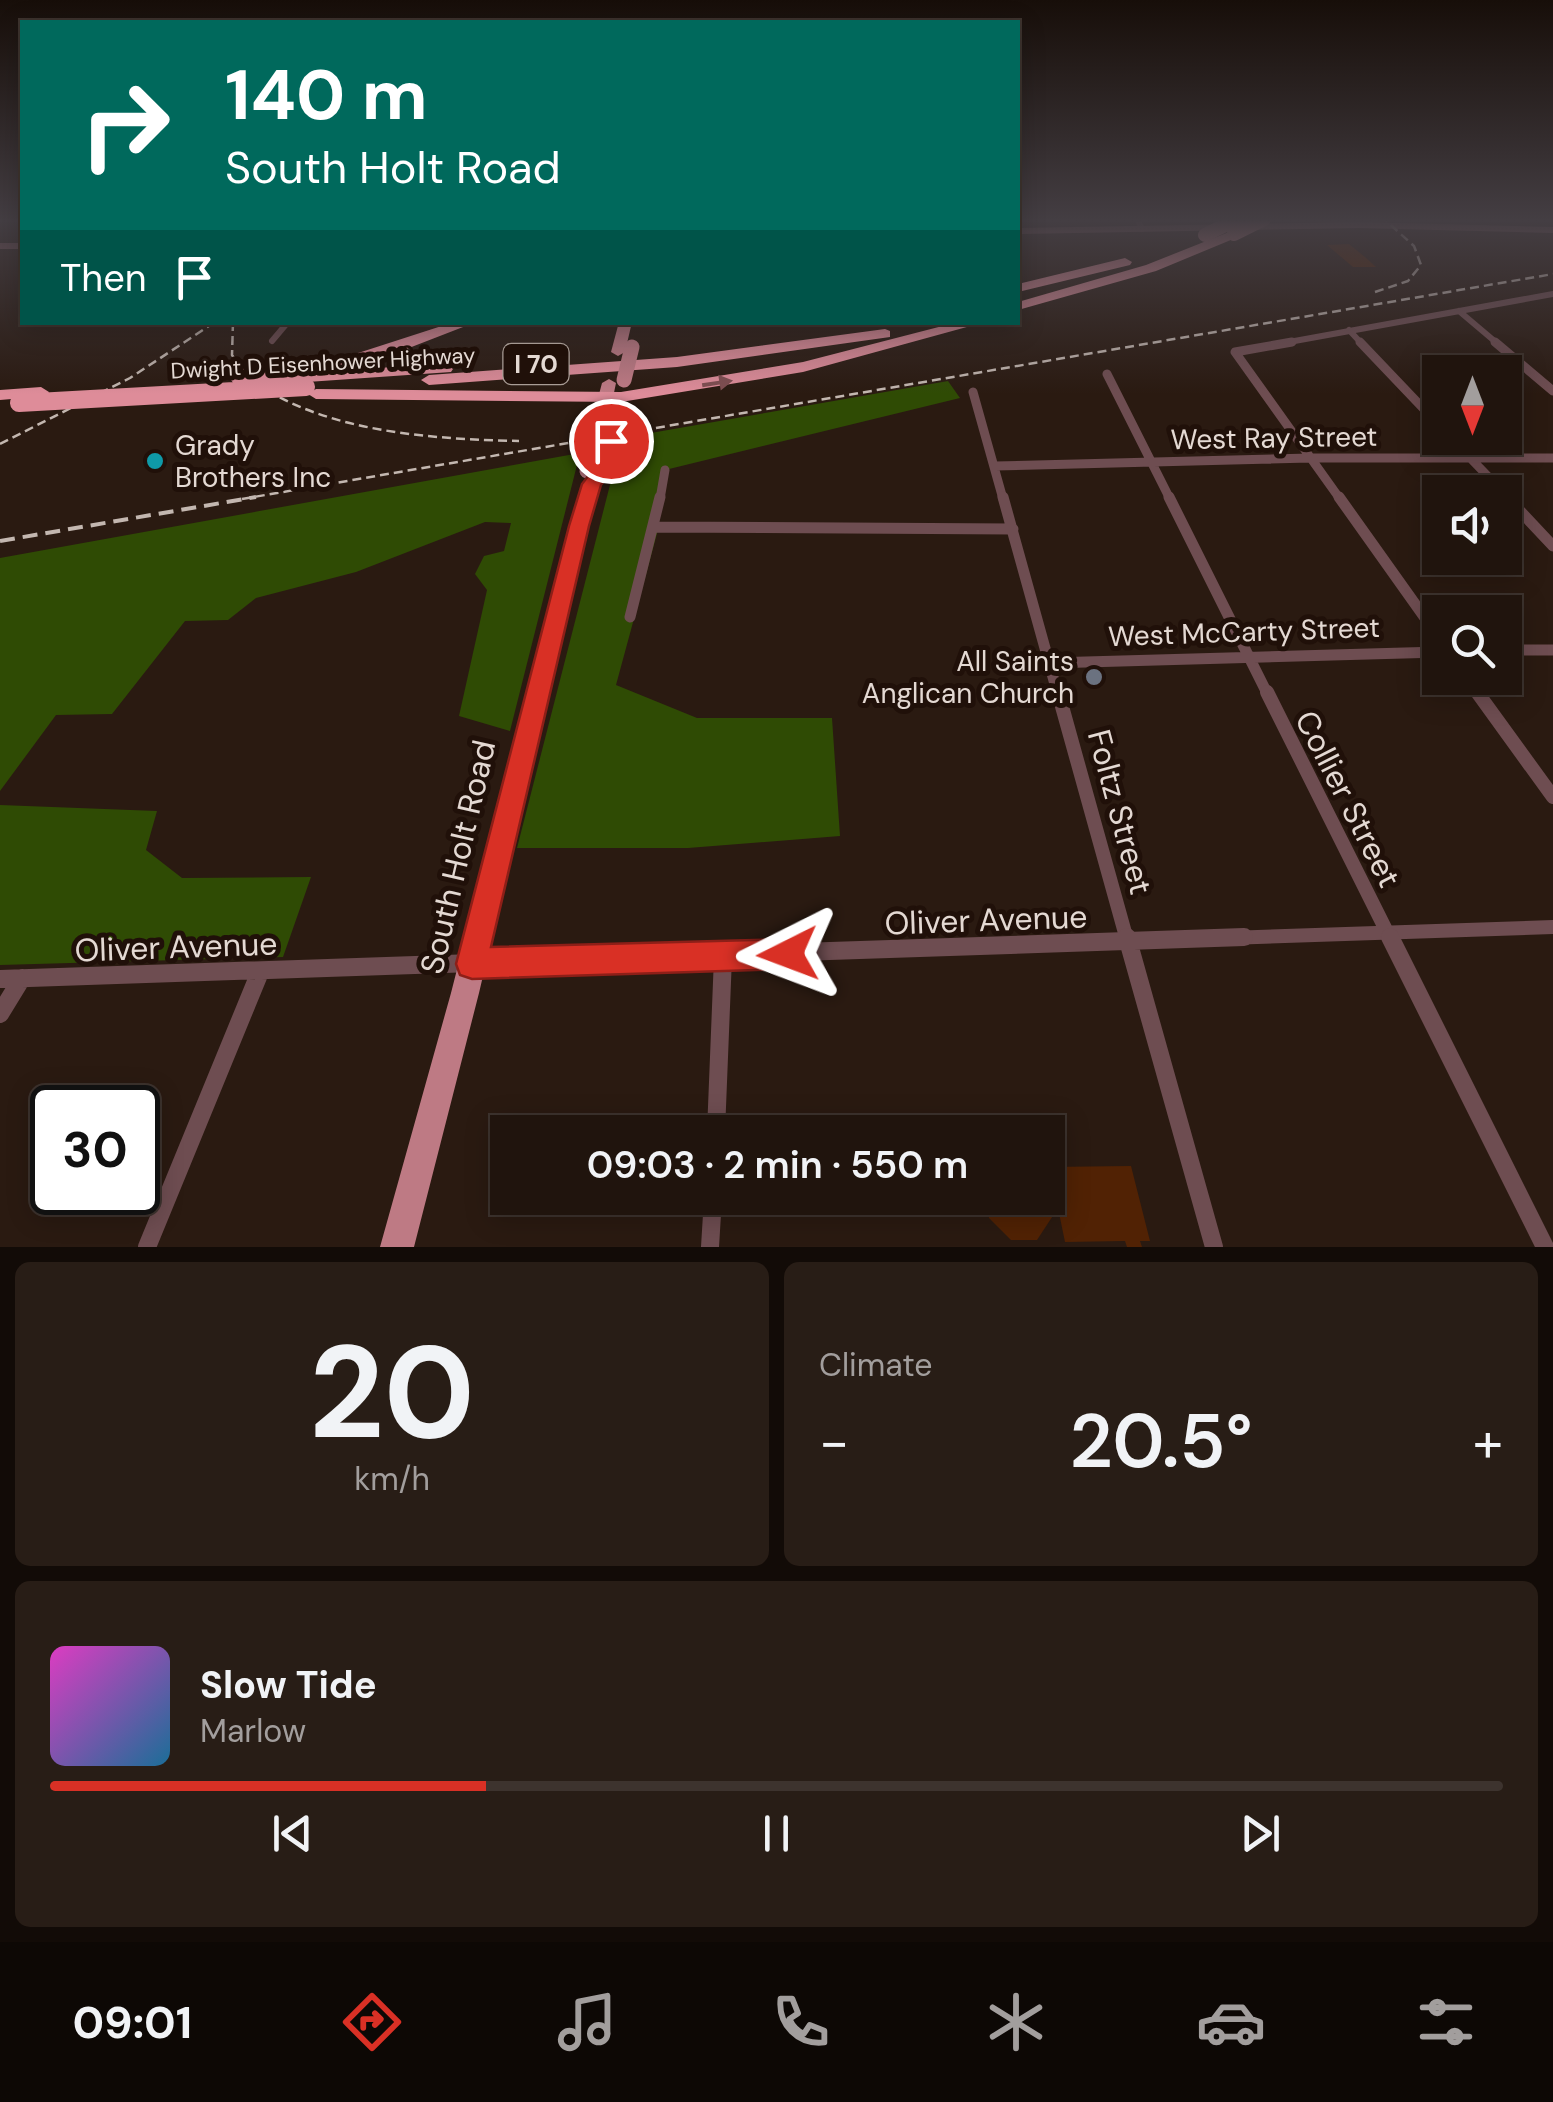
<!DOCTYPE html>
<html lang="en">
<head>
<meta charset="utf-8">
<style>
	:root { --surface:#20140d; --page:#281d16; --text:#f1f3f6; --muted:#a29e9d; --line:#3d332e; --accent:#d93025 }
	body { margin:0; font-family:"DM Sans",sans-serif; background:var(--page); color:var(--text); height:100vh; display:flex; flex-direction:column; font-size:38px; white-space:nowrap }
	* { box-sizing:border-box; margin:0 }
	p { font-size:32px; color:var(--muted) }
	.icon { flex:none; width:55px; height:55px; fill:none; stroke:currentColor; stroke-width:2; stroke-linecap:round; stroke-linejoin:round }
	.map { position:relative; height:1247px; overflow:hidden }
	.panel { display:flex; flex-direction:column; gap:15px; padding:15px; background:#120b07; flex:1 }
	.panel>* { flex:none }
	.guide { position:absolute; left:20px; top:20px; width:1000px; height:305px; border-radius:0px; box-shadow:0 5px 25px #0003,0 0 0 2px var(--line); background:#00695c; color:#fff; overflow:hidden }
	.needle { width:65px; rotate:180deg }
	.fabs { position:absolute; left:1422px; top:355px; display:grid; gap:20px }
	.fabs a { display:grid; place-items:center; width:100px; height:100px; border-radius:0px; background:var(--surface); box-shadow:0 5px 25px #0003,0 0 0 2px var(--line); font-size:50px }
	.speed { position:absolute; left:30px; top:1085px; display:flex; gap:20px; font-size:50px; font-weight:700; text-align:center }
	.speed>* { display:grid; place-content:center; width:130px; height:130px; border-radius:50%; background:var(--surface); box-shadow:0 5px 25px #0003,0 0 0 2px var(--line); line-height:1 }
	.speed .limit { border:5px solid #111; border-radius:15px; background:#fff; color:#111 }
	.pin { position:absolute; display:grid; place-items:center; width:85px; height:85px; color:#fff; margin:-42px; border:5px solid #fff; border-radius:50%; box-shadow:0 2px 10px #0007 }
	.me { position:absolute; width:110px; margin:-55px; rotate:267deg; stroke-linejoin:round; filter:drop-shadow(0 0 8px #0008) }
	.turn { display:flex; align-items:center; gap:35px; height:210px; padding:0 40px; font-size:45px }
	.turn .icon { width:130px; height:130px; stroke-width:2.5 }
	.turn b { display:block; font-size:70px; line-height:85px }
	.then { display:flex; align-items:center; height:95px; padding:0 40px; background:#0003; gap:20px; font-size:38px }
	.big { font-size:75px; font-weight:600; line-height:1.1 }
	.panel .card { flex:1; display:flex; flex-direction:column; justify-content:center; gap:15px; min-width:0; padding:0 35px; border-radius:15px; background:var(--page) }
	.panel .dial { align-items:center; gap:0 }
	.dial b { font-size:130px; line-height:1 }
	.song { display:flex; align-items:center; gap:30px }
	.cover { width:120px; height:120px; border-radius:15px; background:linear-gradient(135deg,hsl(310 70% 55%),hsl(200 70% 35%)) }
	.played { height:10px; border-radius:5px; background:linear-gradient(90deg,var(--accent) 30%,var(--line) 30%) }
	.keys { display:flex; justify-content:space-around; direction:ltr }
	.heat { display:flex; justify-content:space-between; align-items:center; font-size:55px; direction:ltr }
	.panel .tiles { flex:1; display:grid; gap:15px; grid-template-columns:1fr 1fr }
	.card:last-child { grid-column:span 2 }
	.trip { position:absolute; left:490px; top:1115px; width:575px; height:100px; border-radius:0px; background:var(--surface); box-shadow:0 5px 25px #0003,0 0 0 2px var(--line); font-weight:600; line-height:100px; text-align:center }
	.dock { display:flex; height:160px; justify-content:space-around; align-items:center; background:#0d0805; color:var(--muted) }
	.dock .icon { width:70px; height:70px }
	.dock .current { color:var(--accent) }
	.dock b { font-size:45px; color:var(--text) }
	.map>svg:first-child { display:block }
</style>
</head>
<body>
<div class="map">
<svg width="1553" height="1247" viewBox="0 0 1553 1247">
	<rect width="100%" height="100%" fill="#2a1a11"/>
	<path fill="#2f4b04" d="M948,381L960,398L665,470L658,530L616,685L697,718H832L840,836L688,848H517L622,438Z
		M580,453L510,731L459,716L487,590L475,574L484,556L504,551L511,523L485,522L356,572L256,598L228,620L185,621L112,714L56,715L0,791V558Z
		M0,805L157,811L146,850L182,878L311,877L283,957L0,965Z"/>
	<path fill="#512204" d="M1349,244L1365,257L1376,267H1353L1327,245Z
		M1131,1166L1150,1241H1140L1142,1247H1127L1125,1241L1065,1242L1058,1208L1037,1240H1011L989,1218L986,1198H1048V1167Z"/>
	<g fill="none" stroke-linecap="round" stroke-linejoin="round">
		<path stroke="#6e4d51" stroke-width="6" d="M1137,219L1142,229
			M1459,311L1498,344
			M1349,330L1362,344
			M272,341L288,322
			M1278,344L1553,294"/>
		<path stroke="#6e4d51" stroke-width="9" d="M1292,342L1235,352L1340,499
			M1360,342L1440,426
			M1495,342L1553,391
			M1107,374L1170,499
			M973,392L1003,499
			M1451,438L1503,492
			M995,466L1310,458H1553
			M1505,495L1509,499
			M660,499L665,470"/>
		<path stroke="#6e4d51" stroke-width="11" d="M1003,497L1058,695
			M1169,497L1268,695
			M1339,497L1440,639
			M1507,497L1553,546
			M655,527L1013,529
			M630,617L660,497
			M1505,650H1553
			M1050,663L1440,652
			M1467,678L1479,695"/>
		<path stroke="#6e4d51" stroke-width="14" d="M1058,692L1127,940
			M1267,692L1391,940
			M1477,692L1553,797
			M1169,940L1553,927"/>
		<path stroke="#6e4d51" stroke-width="18" d="M1127,937L1214,1247
			M1390,937L1545,1247
			M0,979L1244,937
			M0,1014L22,978
			M716,1132L723,957
			M147,1247L260,972
			M710,1247L713,1198"/>
		<path fill="#9b666e" fill-rule="evenodd" d="M1359,222L1553,227V233L1359,228L1018,234V228Z
			M0,243H22V249H0Z"/>
		<path fill="#be7a84" fill-rule="evenodd" d="M619,322H632L625,352L618,356L611,352Z
			M609,379L616,383L609,417L601,422L596,420L593,417L602,383Z
			M605,463L613,468L600,485L588,527L479,993L414,1247H380L451,993L570,527C577,504 582,474 605,463Z"/>
		<path fill="#de8c99" fill-rule="evenodd" d="M1234,230L1240,234L1238,237L1156,271L1018,310V302L1146,265Z
			M1125,258L1132,262L1130,265L1018,292V284Z
			M454,322H476L396,353L329,370L321,365Z
			M958,322H985L803,372L621,402L316,399L308,394L316,389L621,392L803,362Z
			M885,329L890,331V337L677,367L429,385L421,380L429,375L677,357Z
			M445,364L453,369L451,372L293,383L285,378L293,373Z
			M41,387L49,392L47,396L0,400V390Z"/>
		<path stroke="#c3b7b0" stroke-width="2.5" stroke-dasharray="9 5" stroke-linecap="butt" d="M1375,292L1408,281L1421,265L1414,246L1384,219
			M233,322L232,355C239,365 247,377 257,384C330,433 434,439 519,441
			M0,444L130,378L215,322
			M242,499L1553,274"/>
		<path stroke="#c3b7b0" stroke-width="4" stroke-dasharray="15 8" stroke-linecap="butt" d="M0,541L256,497"/>
		<path stroke="#be7a84" stroke-width="15" d="M624,380L632,347
			M605,468L617,414
			M587,471L601,417"/>
		<path stroke="#de8c99" stroke-width="14" d="M1234,234L1264,219
			M1205,235L1238,219"/>
		<path stroke="#de8c99" stroke-width="18" d="M239,376L285,371
			M19,403L306,387"/>
	</g>
	<defs><path id="oneway-solid" d="M-6-.8H1V-3.2L6.5 0L1 3.2V.8H-6Z" transform="scale(2.5)"/></defs>
	<use fill="#7f4e51" href="#oneway-solid" transform="translate(717 383) rotate(-9)"/>
	<linearGradient id="sky" x2="0" y2="1"><stop stop-color="#170e09"/><stop offset="0.56" stop-color="#443e43"/><stop offset="1" stop-color="#443e43" stop-opacity="0"/></linearGradient>
	<rect width="1553" height="394" fill="url(#sky)"/>
	<path fill="#d93025" stroke="#8d1f18" stroke-width="2.5" d="M611,435L620,441L614,468L601,485L589,526L491,947L788,939L799,943L804,954L799,965L788,969L472,979L460,975L456,964L569,526L582,484L595,467L602,441Z"/>
	<circle fill="#0f9aa8" stroke="#201009" stroke-width="4" cx="155" cy="461" r="10"/>
	<circle fill="#6b7280" stroke="#201009" stroke-width="4" cx="1094" cy="677" r="10"/>
	<g text-anchor="middle" dominant-baseline="central" stroke-width="10" stroke-linejoin="round" paint-order="stroke">
		<g font-size="22" fill="#e4d9d3" stroke="#201009">
			<text transform="translate(323 363) rotate(-3)">Dwight D Eisenhower Highway</text>
		</g>
		<rect fill="#201009" stroke="#a99d96" stroke-width="2.5" x="503.5" y="344" width="65" height="40" rx="8"/>
		<g font-size="25" font-weight="bold" fill="#e4d9d3">
			<text x="536" y="364">I 70</text>
		</g>
		<g font-size="28" fill="#e4d9d3" stroke="#201009">
			<text transform="translate(1274 438) rotate(-1)">West Ray Street</text>
			<text transform="translate(1244 632) rotate(-2)">West McCarty Street</text>
		</g>
		<g font-size="28" fill="#e4d9d3" stroke="#201009" text-anchor="start">
			<text x="175" y="445">Grady<tspan x="175" dy="32">Brothers Inc</tspan></text>
			<text x="1074" y="661" text-anchor="end">All Saints<tspan x="1074" dy="32">Anglican Church</tspan></text>
		</g>
		<g font-size="32" fill="#e4d9d3" stroke="#201009">
			<text transform="translate(1348 799) rotate(63)">Collier Street</text>
			<text transform="translate(1120 812) rotate(75)">Foltz Street</text>
			<text transform="translate(458 857) rotate(-77)">South Holt Road</text>
			<text transform="translate(986 920) rotate(-2)">Oliver Avenue</text>
			<text transform="translate(176 947) rotate(-2)">Oliver Avenue</text>
		</g>
	</g>
</svg>
<div class="fabs">
<a><svg class="needle" viewBox="-14 -14 28 28"><path d="M0-13l5 13h-10z" fill="#e53935"/><path d="M0 13l5-13h-10z" fill="#a29e9d"/></svg></a>
<a><svg class="icon" aria-label="sound" viewBox="0 0 24 24"><path d="M4 9h4l5-4v14l-5-4H4zM17 9q2 3 0 6"/></svg></a>
<a><svg class="icon" aria-label="search" viewBox="0 0 24 24"><circle cx="10" cy="10" r="6"/><path d="M15 15l6 6"/></svg></a>
</div>
<div class="speed"><div class="limit">30</div></div>
<div class="pin" style="left:611px;top:441px;background:#d93025"><svg class="icon" aria-label="arrive" viewBox="0 0 24 24"><path d="M6 21V4h12l-3 4 3 4H6"/></svg></div>
<svg class="me" style="left:788px;top:954px" viewBox="-20 -20 40 40"><path d="M0-17L14 15 0 8-14 15z" fill="#d93025" stroke="#fff" stroke-width="4"/></svg>
<div class="trip">09:03 · 2 min · 550 m</div>
<div class="guide">
<div class="turn"><svg class="icon" aria-label="right" viewBox="0 0 24 24"><path d="M7 20v-9h11M14 6l5 5-5 5"/></svg><div><b>140 m</b>South Holt Road</div></div>
<div class="then">Then<svg class="icon" aria-label="arrive" viewBox="0 0 24 24"><path d="M6 21V4h12l-3 4 3 4H6"/></svg></div>
</div>
</div>
<section class="panel">
<div class="tiles">
<div class="card dial"><b>20</b><p>km/h</p></div>
<div class="card"><p>Climate</p>
<div class="heat"><a>−</a><b class="big">20.5°</b><a>+</a></div>
</div>
<div class="card">
<div class="song"><i class="cover"></i><div><b>Slow Tide</b><p>Marlow</p></div></div>
<div class="played"></div>
<div class="keys"><svg class="icon" aria-label="previous" viewBox="0 0 24 24"><path d="M18 5L8 12l10 7zM5 5v14"/></svg><svg class="icon" aria-label="pause" viewBox="0 0 24 24"><path d="M8 5v14M16 5v14"/></svg><svg class="icon" aria-label="next" viewBox="0 0 24 24"><path d="M6 5l10 7-10 7zM19 5v14"/></svg></div>
</div>
</div>
</section>
<nav class="dock">
<b>09:01</b>
<svg class="icon current" aria-label="directions" viewBox="0 0 24 24"><path d="M12 3l9 9-9 9-9-9zM9 14v-3h6M13 9l2 2-2 2"/></svg>
<svg class="icon" aria-label="music" viewBox="0 0 24 24"><path d="M9 18V5l10-2v13"/><circle cx="6" cy="18" r="3"/><circle cx="16" cy="16" r="3"/></svg>
<svg class="icon" aria-label="phone" viewBox="0 0 24 24"><path d="M5 4h4l2 5-3 2q2 4 5 5l2-3 5 2v4C11 20 4 13 5 4z"/></svg>
<svg class="icon" aria-label="climate" viewBox="0 0 24 24"><path d="M12 3v18M4 7l16 10M4 17L20 7"/></svg>
<svg class="icon" aria-label="car" viewBox="0 0 24 24"><path d="M5 17H2v-5l4-1 3-4h7l3 4 3 1v5h-3M9 17h6M6 11h13"/><circle cx="7" cy="17" r="2"/><circle cx="17" cy="17" r="2"/></svg>
<svg class="icon" aria-label="filters" viewBox="0 0 24 24"><path d="M4 7h16M4 17h16"/><circle cx="9" cy="7" r="2"/><circle cx="15" cy="17" r="2"/></svg>
</nav>
</body>
</html>
